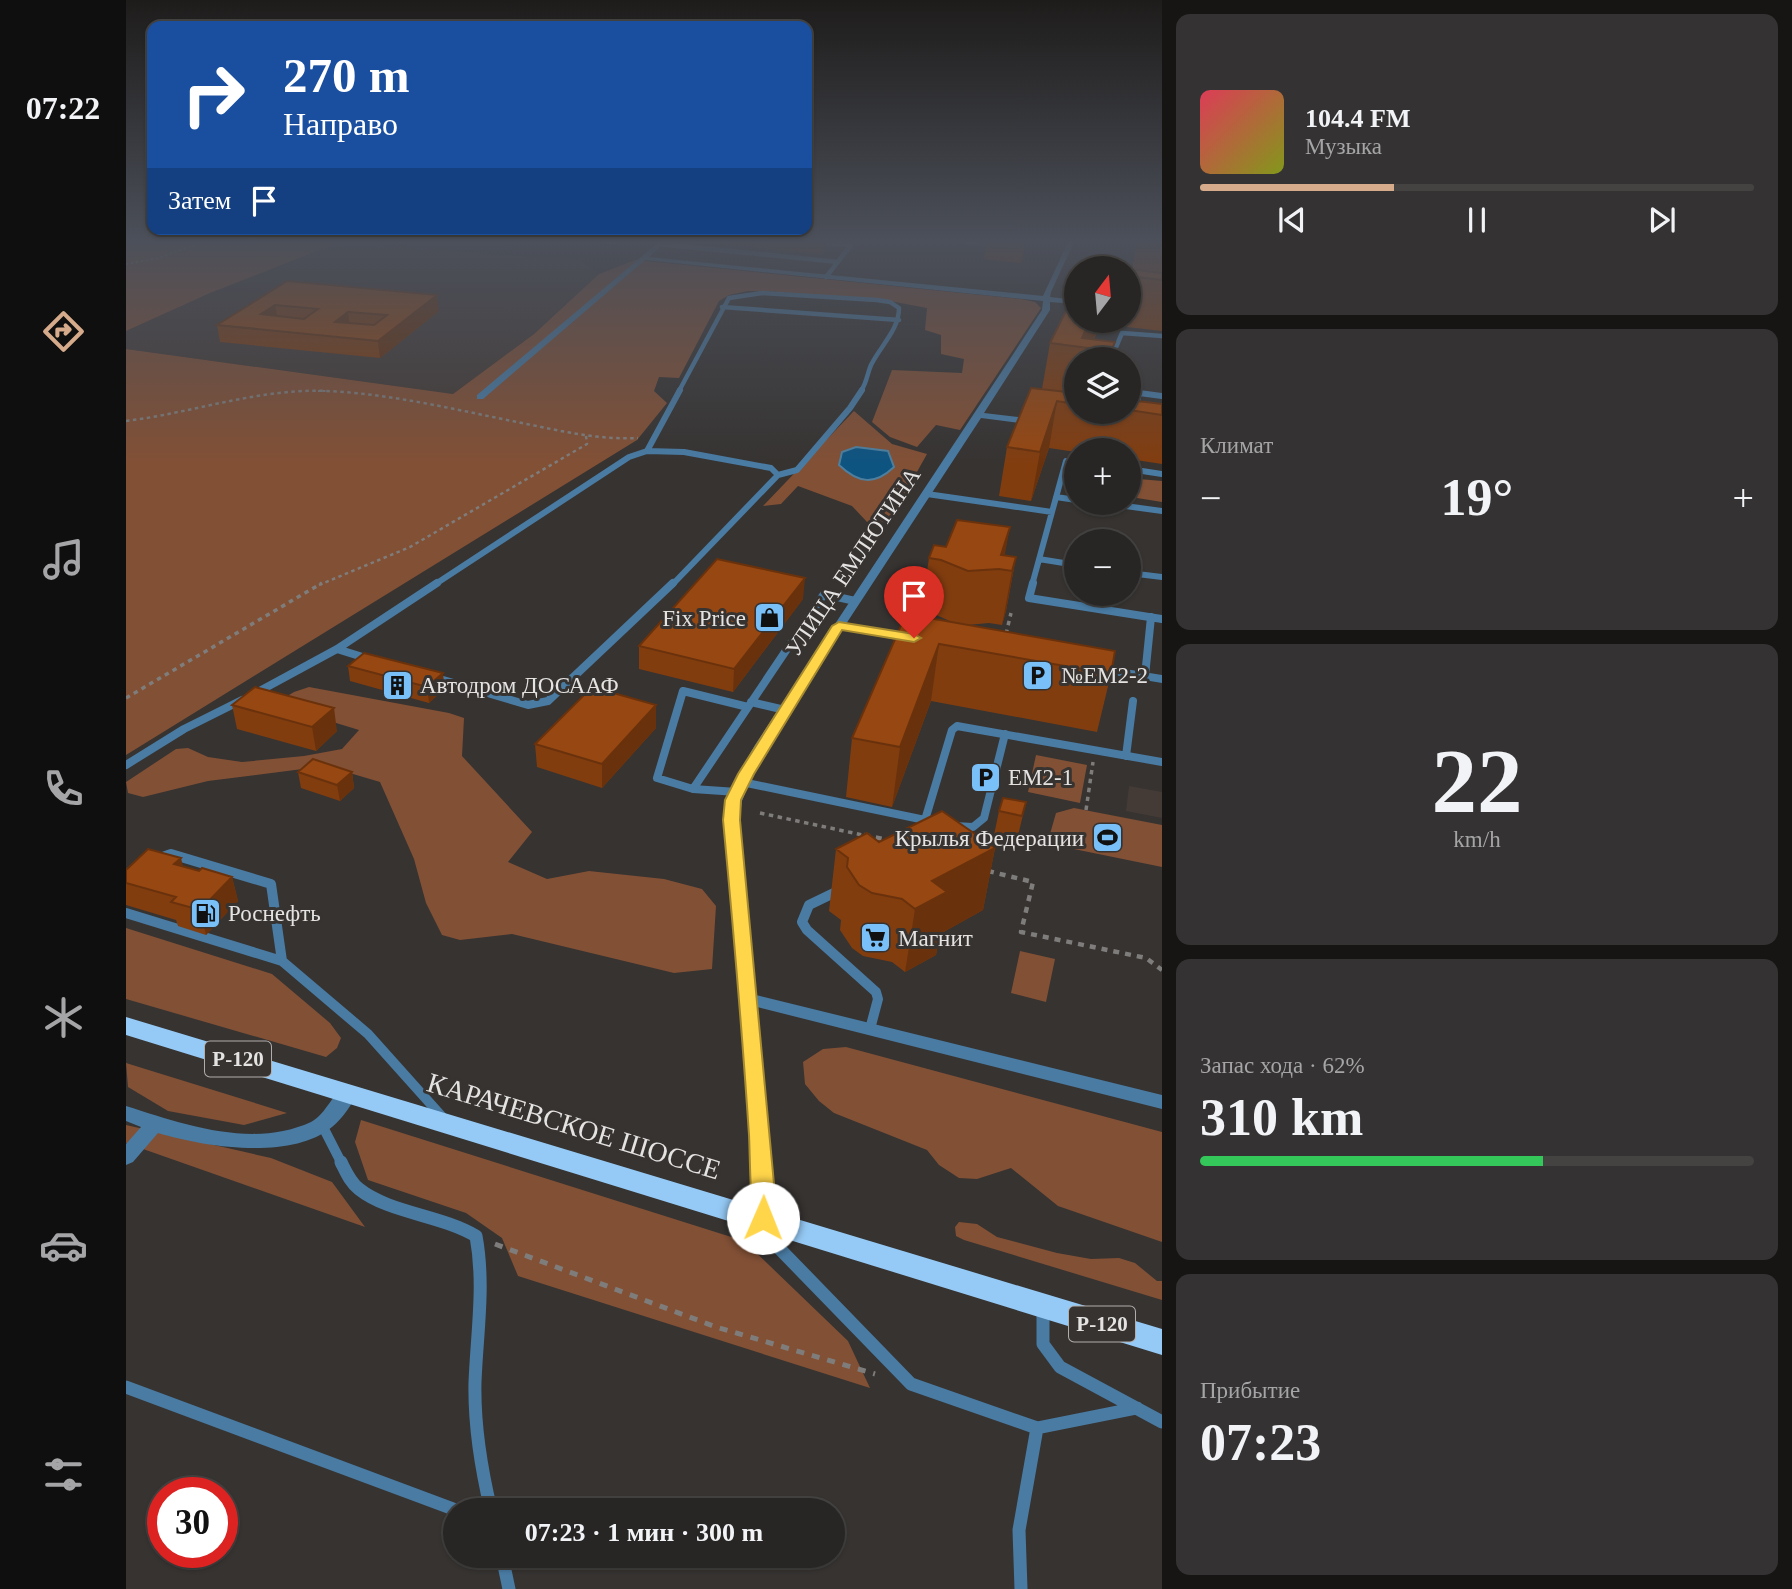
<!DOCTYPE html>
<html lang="ru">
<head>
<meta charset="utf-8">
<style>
	:root { --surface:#282625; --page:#343232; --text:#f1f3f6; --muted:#a5a5a7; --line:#444342; --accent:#d6ab8b }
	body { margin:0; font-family:"Times New Roman",serif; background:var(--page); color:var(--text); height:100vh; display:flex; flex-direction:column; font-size:26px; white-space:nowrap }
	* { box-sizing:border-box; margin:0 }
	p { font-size:23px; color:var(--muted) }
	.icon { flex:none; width:38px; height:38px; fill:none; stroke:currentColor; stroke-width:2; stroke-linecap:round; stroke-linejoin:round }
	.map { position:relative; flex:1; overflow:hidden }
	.details { display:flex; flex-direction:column; gap:14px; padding:14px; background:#161514; width:630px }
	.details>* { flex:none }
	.top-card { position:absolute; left:21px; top:21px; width:665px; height:214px; border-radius:14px; box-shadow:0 2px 5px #0004,0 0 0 2px var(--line); background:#1a4fa0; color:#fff; overflow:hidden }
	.needle { width:46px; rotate:16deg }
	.buttons { position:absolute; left:938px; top:256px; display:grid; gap:14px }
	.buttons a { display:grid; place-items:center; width:77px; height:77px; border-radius:50%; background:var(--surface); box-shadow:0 2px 5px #0004,0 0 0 2px var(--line); font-size:35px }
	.speed { position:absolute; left:21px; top:1477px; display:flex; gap:14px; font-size:35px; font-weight:700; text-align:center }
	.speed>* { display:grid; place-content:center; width:91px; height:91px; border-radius:50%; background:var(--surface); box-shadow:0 2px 5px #0004,0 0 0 2px var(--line); line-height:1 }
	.speed .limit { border:10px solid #d22; background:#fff; color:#111 }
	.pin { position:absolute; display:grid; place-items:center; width:60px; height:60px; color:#fff; margin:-72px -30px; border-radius:50% 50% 50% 0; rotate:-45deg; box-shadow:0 0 7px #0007 }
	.pin .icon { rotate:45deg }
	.me { position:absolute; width:77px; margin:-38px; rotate:1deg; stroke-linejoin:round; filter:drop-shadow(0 0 5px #0008) }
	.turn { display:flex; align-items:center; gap:24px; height:147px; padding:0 21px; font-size:32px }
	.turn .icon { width:91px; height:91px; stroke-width:2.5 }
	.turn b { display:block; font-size:49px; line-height:60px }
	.then { display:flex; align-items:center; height:66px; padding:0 21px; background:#0003; gap:14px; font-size:26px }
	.big { font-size:52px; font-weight:800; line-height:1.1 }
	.details .card { flex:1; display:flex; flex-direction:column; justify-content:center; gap:10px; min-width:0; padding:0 24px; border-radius:14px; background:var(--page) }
	.details .dial { align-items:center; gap:0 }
	.dial b { font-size:91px; line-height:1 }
	.song { display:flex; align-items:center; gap:21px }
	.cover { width:84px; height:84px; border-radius:10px; background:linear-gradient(135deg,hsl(350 70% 55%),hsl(70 70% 35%)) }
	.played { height:7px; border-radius:4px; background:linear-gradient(90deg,var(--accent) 35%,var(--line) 35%) }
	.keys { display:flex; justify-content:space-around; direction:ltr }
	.heat { display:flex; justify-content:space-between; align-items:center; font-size:38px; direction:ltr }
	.charge { height:10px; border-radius:5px; background:linear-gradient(90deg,#34c759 62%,var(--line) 0) }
	.trip { position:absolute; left:317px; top:1498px; width:402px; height:70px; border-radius:35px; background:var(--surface); box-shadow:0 2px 5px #0004,0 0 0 2px var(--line); font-weight:800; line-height:70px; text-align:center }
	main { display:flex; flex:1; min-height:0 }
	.menu { display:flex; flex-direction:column; width:126px; justify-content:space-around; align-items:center; background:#100f0f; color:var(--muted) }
	.menu .icon { width:49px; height:49px }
	.menu .on { color:var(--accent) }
	.menu b { font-size:32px; color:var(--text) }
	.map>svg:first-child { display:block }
</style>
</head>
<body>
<main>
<nav class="menu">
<b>07:22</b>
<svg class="icon on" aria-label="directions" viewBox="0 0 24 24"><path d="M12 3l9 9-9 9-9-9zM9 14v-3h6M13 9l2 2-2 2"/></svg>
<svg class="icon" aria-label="music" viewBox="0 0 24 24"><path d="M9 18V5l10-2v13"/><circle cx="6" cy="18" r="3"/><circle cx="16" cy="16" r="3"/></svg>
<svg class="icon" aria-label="phone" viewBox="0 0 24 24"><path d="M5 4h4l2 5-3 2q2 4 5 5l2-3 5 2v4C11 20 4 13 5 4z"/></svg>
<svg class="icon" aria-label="climate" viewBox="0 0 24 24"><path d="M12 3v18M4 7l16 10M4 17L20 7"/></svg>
<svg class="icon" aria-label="car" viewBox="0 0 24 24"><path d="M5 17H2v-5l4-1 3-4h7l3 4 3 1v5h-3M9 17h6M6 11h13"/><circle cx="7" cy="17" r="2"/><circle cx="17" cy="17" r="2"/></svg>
<svg class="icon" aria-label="filters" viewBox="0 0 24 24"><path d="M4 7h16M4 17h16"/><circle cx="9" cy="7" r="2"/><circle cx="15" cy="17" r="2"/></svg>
</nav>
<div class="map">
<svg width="1036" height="1589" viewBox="0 0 1036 1589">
	<rect width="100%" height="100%" fill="#363331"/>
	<path fill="#443b36" d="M214,242L455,261L473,274L408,334L327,394L0,349V331L84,293Z
		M1003,786L1036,792V818L1000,811Z"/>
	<path fill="#825035" d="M0,242H214L84,293L0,331Z
		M509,260L895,299L909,302L915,308L834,430L810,425L791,447L764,437L746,422L766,370L836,373L838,359L815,354V335L799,330L801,308L764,301L641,291H622L603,295L593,301L553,378L533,377L528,391L541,403L511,440L0,755V349L327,394L408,334L473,274Z
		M728,411L766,444L801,454L763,522L742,523L726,506L672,486L655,504L637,506Z
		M1013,479L1036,481V502L1011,498Z
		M183,687L323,713L338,718L336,756L406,832L382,862L421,879L463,871L538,879L576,889L590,906L586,969L548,973L386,934L334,940L316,935L300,903L288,859L254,782L200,766L82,781L17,797L2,793L0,782L50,749L62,748L82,757L116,762L178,756L216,749L233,730L148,704L168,692Z
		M910,755L961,765L954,803L902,792Z
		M948,808L1036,825V867L938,847L928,841L924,834L930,813Z
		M0,928L146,974L204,1023L215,1038L211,1048L200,1057L0,999Z
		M894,951L929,959L920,1002L885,993Z
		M720,1047L1036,1132V1242L932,1206L885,1168L851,1179L833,1178L813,1165L801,1150L708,1113L693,1101L679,1084L677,1062L697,1049Z
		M0,1063L161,1113L118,1125L42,1111L2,1087Z
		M235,1120L618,1241L722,1341L744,1388L392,1276L376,1238L340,1213L242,1180L229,1142Z
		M0,1125L145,1158L206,1182L239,1227L0,1143Z
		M833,1222L851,1224L871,1237L931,1253L965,1259L993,1258L1009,1263L1031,1281H1036V1300L838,1240L830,1236L829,1227Z"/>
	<path fill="#0e5481" stroke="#4e7f9e" stroke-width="2" d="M730,447L762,451L768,467C749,485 733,484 713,465L716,452Z"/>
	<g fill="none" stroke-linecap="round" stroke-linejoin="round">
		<path stroke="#7f7d7b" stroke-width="2" stroke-dasharray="2.5 2.5" stroke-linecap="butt" d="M257,242H276
			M0,264L33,258L75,242
			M192,391H202"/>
		<path stroke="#7f7d7b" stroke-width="2.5" stroke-dasharray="3.5 3.5" stroke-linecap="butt" d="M0,421C66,413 133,388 201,391C267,394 331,410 396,423C435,431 472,440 512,438
			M193,585L284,547L461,444L460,436"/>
		<path stroke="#7f7d7b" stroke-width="3.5" stroke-dasharray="4.5 4.5" stroke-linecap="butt" d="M880,634L885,613
			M0,698L196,583
			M960,810L967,762
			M634,813L746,837"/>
		<path stroke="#7f7d7b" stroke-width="4.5" stroke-dasharray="6 6" stroke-linecap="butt" d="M738,835L762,840
			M862,871L907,882L895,932L1020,958L1036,970"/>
		<path stroke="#7f7d7b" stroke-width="5" stroke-dasharray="8 8" stroke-linecap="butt" d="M369,1244L590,1327L749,1374"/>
		<path stroke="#497ba3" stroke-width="4.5" d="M482,242H489
			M683,242L725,245L700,277
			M840,242L870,244
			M533,244L712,262
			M596,307L773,320
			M985,359L996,333L1036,336
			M553,391L603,298L636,293L751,300L764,302L773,308C773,330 755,345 745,365C741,374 741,382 735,391"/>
		<path stroke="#497ba3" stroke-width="6" d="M1003,392L1013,393L1009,412
			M1013,393L1036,396
			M521,451L558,452L645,468L652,475
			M1003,469L1036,474
			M801,494L926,512L906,585
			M930,497L950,500
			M970,502L1036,511
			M926,512L940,461L950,462
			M913,559L950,565
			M1003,573L1036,577
			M308,585L503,457L521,451L554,390
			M546,585L652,475L671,470L724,408L736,390"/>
		<path stroke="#497ba3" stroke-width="8" d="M907,583L903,598L1036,619
			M211,649L243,659
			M1019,676L1025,617
			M307,677L402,705L422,701L547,583
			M128,694L211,649L311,583
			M625,702L659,710
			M1000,756L1007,701
			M0,765L58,729L116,700
			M616,782L799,820L826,730L831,726L1036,762
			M567,789L531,778L557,691L622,707
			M611,792L567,789L698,594L729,601
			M829,826L847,827L858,818L879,734"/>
		<path stroke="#497ba3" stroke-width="10" d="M34,858L45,854L145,884L156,961
			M714,890L683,905L676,922L681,930L750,992L752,999L744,1029
			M0,913L156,961L242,1034L319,1120
			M196,1125L216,1164"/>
		<path stroke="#497ba3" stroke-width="13" d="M215,1162C220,1172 224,1182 233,1189C263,1213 315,1215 350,1236C359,1285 351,1332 349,1382C348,1425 355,1468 365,1510
			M639,1224L649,1244L785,1384L911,1428
			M917,1308V1344L934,1367L1036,1422
			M0,1387L330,1510
			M376,1556L383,1589
			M895,1589L893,1530L911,1428L1011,1408"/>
		<path fill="#497ba3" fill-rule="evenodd" d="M533,242H539L523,257L917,296L942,242H948L925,292L924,297L950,300V304L924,302V310L858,413L910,419L915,422L910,425L855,418L720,624L789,635L795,639L789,643L716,630L642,745L623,783L616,801L613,820L630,995L1036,1095V1109L631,1007L648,1184L647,1218L644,1224L637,1226L630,1224L627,1218L628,1184L599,820C604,792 615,769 629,745L886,356L916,310L917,301L519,260L357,399H351V395Z
			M968,664L1036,675V683L964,671L962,668L964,665Z
			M223,1085L229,1087L232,1092C226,1104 217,1118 206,1127C165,1161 79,1147 32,1133L7,1162L0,1165V1144L15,1127L0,1121V1106C57,1124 126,1149 185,1122C201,1114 207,1090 223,1085Z"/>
		<path fill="#95caf6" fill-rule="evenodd" d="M0,1017L1036,1329V1355L0,1035Z"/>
	</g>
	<path fill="#823d0f" d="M571,242H700L699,249L695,254Z
		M860,242H899L895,263L858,259Z
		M1011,242H1036V331L975,324L968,339L989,342L985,359H950V411H1003V400L1036,404V464L1003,459V450H950V452L923,448L905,501L873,496L881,447L916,389L924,343L950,320H1003V269L1006,270Z
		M161,281L313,311L254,358L94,342L91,325Z
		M820,547L890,557L880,611L876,625L863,623L841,625L985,674L971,732L805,701L766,807L720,797L726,738L826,622L808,614L795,612L803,558Z
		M677,599L607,692L513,669V646Z
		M222,666L317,673L318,689L303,703L224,681Z
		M106,705L211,731L190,751L111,729Z
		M530,705V728L476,788L411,767L409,744Z
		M172,772H226L228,788L214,801L175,788Z
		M900,802L891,840L868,835L873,811Z
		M753,842L869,848L857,910L814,934L810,955L779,972L766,962L737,956L726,948L714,930L715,920L703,911L710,849Z
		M57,866L73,871L106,877L112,901L80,935L52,926L50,920L0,905V870Z"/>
	<path fill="#6a320c" d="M696,242H700L699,249L695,254Z
		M899,242L897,259L895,263L898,243Z
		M311,295L313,311L254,358L252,341Z
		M149,305L152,321L137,331L135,314Z
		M222,312L224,328L211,338L209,322Z
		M964,320H975L964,348L956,338Z
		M989,342L985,359H984L985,351Z
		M931,401L923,448L905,501L914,452Z
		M884,527L876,570L875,555Z
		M890,557L880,611L876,625L886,571Z
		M679,578L677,599L607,692L608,669Z
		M813,644L805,701L766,807L774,747Z
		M317,673L318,689L303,703L301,687Z
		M530,705V728L476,788V764Z
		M208,708L211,731L190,751L186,727Z
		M226,772L228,788L214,801L211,785Z
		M869,848L857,910L814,934L810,955L779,972L789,909L806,881Z
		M55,858L61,882L48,864Z
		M106,877L112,901L80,935L74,910Z"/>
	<path fill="#974711" stroke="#6a320c" stroke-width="2" fill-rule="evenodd" d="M879,242H899L898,243Z
		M963,265L988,268H962Z
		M1003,269L1036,273V280L1003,276Z
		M161,281L311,295L252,341L91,325ZM149,305L192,309L178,319L135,314ZM222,312L261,315L248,325L209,322Z
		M950,291V320H964L956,338L989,342L985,351L924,343Z
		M905,388L950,393V404L931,401L914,452L881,447Z
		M1003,400L1036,404V415L1003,410Z
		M831,520L884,527L875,555L890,557L886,571L873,569L842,571L815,560L803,558L808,545L820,547Z
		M591,559L679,578L608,669L513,646Z
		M780,614L989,651L985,674L813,644L774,747L726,738Z
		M238,653L317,673L301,687L222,666Z
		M129,687L208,708L186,727L106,705Z
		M466,687L530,705L476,764L409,744Z
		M187,759L226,772L211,785L172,772Z
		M877,798L900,802L896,816L873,811Z
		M816,811L869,848L806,881L821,892L789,909L776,899L746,893L733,885L721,867L722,858L710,849L741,833L753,842Z
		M22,849L55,858L48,864L73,871L76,868L106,877L74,910L45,902L50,897L0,883V870Z"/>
	<linearGradient id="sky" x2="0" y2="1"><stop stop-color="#1e1c1b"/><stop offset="0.52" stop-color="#4c505a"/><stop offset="1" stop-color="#4c505a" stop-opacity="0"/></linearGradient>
	<rect width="1036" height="464" fill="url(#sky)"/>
	<path fill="#ffd54a" stroke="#a68a30" stroke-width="2" d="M713,622L788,634L795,638L788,642L716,630L628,774L615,800L614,820L648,1184V1218L645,1225L637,1227L629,1225C624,1214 624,1152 623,1135C616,1030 607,925 597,820L599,800L612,774L706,626Z"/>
	<defs>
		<symbol id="shop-square" viewBox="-11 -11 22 22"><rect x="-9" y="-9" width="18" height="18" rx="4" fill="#79bff8" stroke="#363331"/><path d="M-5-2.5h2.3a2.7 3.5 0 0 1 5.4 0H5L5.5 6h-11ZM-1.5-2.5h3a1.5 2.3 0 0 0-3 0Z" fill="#111"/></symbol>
		<symbol id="parking-square" viewBox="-11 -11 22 22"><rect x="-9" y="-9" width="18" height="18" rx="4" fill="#79bff8" stroke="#363331"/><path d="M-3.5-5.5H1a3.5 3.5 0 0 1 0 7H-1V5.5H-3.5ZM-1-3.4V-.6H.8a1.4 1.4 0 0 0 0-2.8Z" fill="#111"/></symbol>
		<symbol id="building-square" viewBox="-11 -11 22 22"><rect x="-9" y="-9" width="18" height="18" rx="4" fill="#79bff8" stroke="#363331"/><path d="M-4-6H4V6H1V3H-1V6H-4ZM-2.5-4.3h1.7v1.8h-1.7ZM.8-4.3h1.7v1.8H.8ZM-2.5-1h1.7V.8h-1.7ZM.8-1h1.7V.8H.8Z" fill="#111"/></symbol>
		<symbol id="stadium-square" viewBox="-11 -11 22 22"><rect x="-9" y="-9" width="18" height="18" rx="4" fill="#79bff8" stroke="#363331"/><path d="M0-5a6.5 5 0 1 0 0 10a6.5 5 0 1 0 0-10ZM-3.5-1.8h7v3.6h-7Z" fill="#111"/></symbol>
		<symbol id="fuel-square" viewBox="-11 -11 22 22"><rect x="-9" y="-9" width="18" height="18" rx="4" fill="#79bff8" stroke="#363331"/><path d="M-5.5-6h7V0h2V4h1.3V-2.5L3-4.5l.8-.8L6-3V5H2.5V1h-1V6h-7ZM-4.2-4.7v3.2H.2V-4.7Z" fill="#111"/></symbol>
		<symbol id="supermarket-square" viewBox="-11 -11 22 22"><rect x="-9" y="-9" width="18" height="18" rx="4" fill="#79bff8" stroke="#363331"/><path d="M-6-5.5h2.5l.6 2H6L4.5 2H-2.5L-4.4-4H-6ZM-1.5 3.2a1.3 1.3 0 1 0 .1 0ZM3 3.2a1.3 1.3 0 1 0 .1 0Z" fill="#111"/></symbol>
	</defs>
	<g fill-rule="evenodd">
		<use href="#shop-square" x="626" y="600" width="35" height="35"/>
		<use href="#parking-square" x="894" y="658" width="35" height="35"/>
		<use href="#building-square" x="254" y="668" width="35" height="35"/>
		<use href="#parking-square" x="842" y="760" width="35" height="35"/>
		<use href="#stadium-square" x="964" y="820" width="35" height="35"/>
		<use href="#fuel-square" x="62" y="896" width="35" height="35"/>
		<use href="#supermarket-square" x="732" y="920" width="35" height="35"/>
	</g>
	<g text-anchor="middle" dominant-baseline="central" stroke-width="6" stroke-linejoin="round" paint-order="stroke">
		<g fill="#363331" stroke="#b0aead" stroke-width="2">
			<rect x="79" y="1041.5" width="66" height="35" rx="5"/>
			<rect x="943" y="1306.5" width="66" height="35" rx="5"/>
		</g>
		<g font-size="21" font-weight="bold" fill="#e5e3e2">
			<text x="112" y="1059">Р-120</text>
			<text x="976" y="1324">Р-120</text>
		</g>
		<g font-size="23" fill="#e5e3e2" stroke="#363331">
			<text transform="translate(727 562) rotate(-56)">УЛИЦА ЕМЛЮТИНА</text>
		</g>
		<g font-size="23" fill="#e5e3e2" stroke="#363331" text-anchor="start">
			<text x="620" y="618" text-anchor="end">Fix Price</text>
			<text x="935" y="675">№ЕМ2-2</text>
			<text x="294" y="685">Автодром ДОСААФ</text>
			<text x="882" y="777">ЕМ2-1</text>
			<text x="958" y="838" text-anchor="end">Крылья Федерации</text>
			<text x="102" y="913">Роснефть</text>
			<text x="772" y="938">Магнит</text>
		</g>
		<g font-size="28" fill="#e5e3e2" stroke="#363331">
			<text transform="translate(448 1126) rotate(17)">КАРАЧЕВСКОЕ ШОССЕ</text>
		</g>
	</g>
</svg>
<div class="buttons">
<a><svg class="needle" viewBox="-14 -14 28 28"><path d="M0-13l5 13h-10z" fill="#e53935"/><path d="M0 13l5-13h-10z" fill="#a5a5a7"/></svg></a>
<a><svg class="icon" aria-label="layers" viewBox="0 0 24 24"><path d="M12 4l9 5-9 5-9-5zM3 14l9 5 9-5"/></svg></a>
<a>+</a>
<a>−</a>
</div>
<div class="speed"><div class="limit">30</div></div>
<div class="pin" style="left:788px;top:638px;background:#d93025"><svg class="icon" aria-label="arrive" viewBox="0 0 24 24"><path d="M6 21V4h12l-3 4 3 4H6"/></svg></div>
<svg class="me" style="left:637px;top:1218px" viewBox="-20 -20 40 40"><circle r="19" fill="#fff"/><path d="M0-13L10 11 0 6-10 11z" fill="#ffd54a"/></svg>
<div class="trip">07:23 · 1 мин · 300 m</div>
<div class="top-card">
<div class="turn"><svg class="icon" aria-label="right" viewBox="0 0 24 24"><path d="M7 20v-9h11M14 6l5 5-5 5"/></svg><div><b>270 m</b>Направо</div></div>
<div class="then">Затем<svg class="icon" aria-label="arrive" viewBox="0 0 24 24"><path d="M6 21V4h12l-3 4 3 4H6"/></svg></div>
</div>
</div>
<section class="details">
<div class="card">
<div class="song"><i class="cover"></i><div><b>104.4 FM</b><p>Музыка</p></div></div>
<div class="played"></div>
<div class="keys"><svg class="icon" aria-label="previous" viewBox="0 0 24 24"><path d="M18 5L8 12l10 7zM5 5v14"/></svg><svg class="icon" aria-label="pause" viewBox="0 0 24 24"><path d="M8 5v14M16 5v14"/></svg><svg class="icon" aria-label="next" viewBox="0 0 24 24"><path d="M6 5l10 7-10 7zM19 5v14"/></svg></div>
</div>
<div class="card"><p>Климат</p>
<div class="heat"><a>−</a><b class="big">19°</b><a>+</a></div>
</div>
<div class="card dial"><b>22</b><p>km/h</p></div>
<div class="card"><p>Запас хода · 62%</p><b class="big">310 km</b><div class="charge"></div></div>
<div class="card"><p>Прибытие</p><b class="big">07:23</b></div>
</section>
</main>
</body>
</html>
